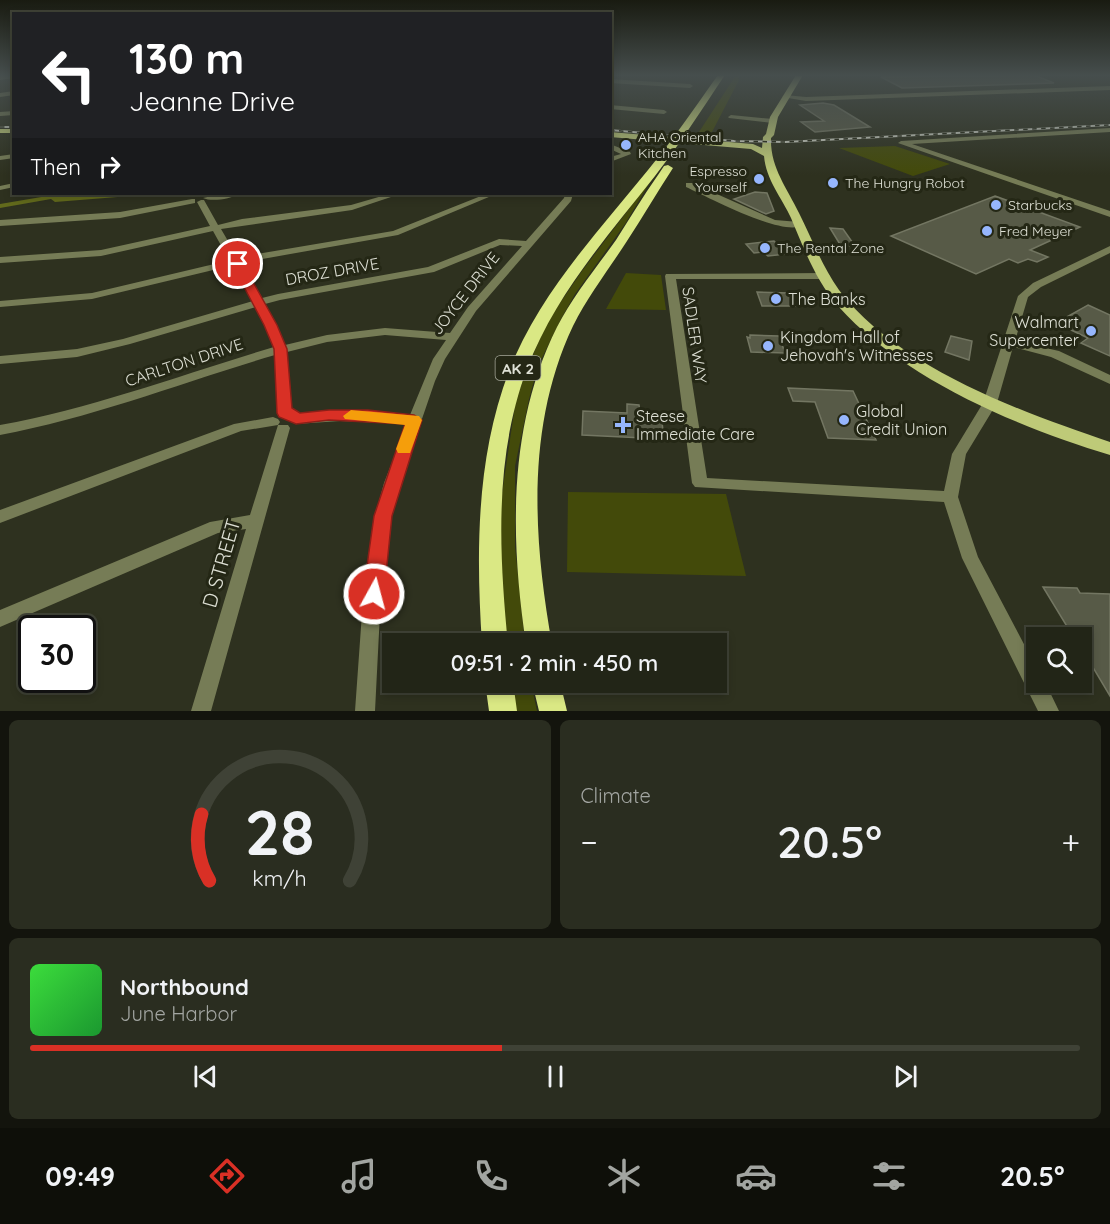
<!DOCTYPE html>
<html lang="en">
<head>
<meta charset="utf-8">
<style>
	:root { --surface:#222517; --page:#2a2d20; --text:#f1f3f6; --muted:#a2a5a1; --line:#3f4236; --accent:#d93025 }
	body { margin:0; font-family:Quicksand,sans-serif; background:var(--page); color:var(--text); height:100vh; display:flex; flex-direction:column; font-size:22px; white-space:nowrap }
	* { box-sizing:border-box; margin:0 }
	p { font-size:20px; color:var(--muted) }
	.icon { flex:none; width:33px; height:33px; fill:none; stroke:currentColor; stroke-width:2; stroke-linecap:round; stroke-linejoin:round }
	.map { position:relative; height:711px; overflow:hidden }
	.panel { display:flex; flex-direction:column; gap:9px; padding:9px; background:#13140d; flex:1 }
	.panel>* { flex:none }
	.top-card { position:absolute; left:12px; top:12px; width:600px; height:183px; border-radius:0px; box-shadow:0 3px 9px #0003,0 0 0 2px var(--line); background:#202124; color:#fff; overflow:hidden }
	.buttons { position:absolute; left:1026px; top:627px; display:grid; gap:12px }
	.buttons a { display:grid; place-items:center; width:66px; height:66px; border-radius:0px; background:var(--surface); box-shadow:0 3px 9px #0003,0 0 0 2px var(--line); font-size:30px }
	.speed { position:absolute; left:18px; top:615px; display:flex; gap:12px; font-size:30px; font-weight:700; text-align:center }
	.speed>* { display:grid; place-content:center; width:78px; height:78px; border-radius:50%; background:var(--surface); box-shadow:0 3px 9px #0003,0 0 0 2px var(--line); line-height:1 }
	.speed .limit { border:3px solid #111; border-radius:9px; background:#fff; color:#111 }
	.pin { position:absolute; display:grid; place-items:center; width:51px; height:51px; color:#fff; margin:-26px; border:3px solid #fff; border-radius:50%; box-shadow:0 2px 6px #0007 }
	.me { position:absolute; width:66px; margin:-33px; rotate:7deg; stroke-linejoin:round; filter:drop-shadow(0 0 4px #0008) }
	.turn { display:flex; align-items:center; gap:21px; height:126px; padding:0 18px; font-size:27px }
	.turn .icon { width:78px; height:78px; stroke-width:2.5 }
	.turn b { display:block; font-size:42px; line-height:51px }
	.then { display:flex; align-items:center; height:57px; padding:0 18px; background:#0003; gap:12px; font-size:22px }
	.big { font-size:45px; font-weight:600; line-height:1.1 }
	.panel .tile { flex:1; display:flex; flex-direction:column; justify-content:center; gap:9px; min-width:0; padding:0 21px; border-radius:9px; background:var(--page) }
	.panel .dial { align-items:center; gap:0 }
	.dial svg { height:156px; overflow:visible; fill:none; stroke:var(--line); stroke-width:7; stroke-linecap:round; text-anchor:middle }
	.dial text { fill:var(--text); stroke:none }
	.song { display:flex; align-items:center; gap:18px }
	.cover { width:72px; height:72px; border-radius:9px; background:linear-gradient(135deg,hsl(120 70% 55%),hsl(130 70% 35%)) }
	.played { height:6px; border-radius:3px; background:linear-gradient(90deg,var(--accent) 45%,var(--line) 45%) }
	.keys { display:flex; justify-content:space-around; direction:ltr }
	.heat { display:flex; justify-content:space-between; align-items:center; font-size:33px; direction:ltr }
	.panel .tiles { flex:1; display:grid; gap:9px; grid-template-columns:1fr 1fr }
	.tile:last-child { grid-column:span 2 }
	.trip { position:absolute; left:382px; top:633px; width:345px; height:60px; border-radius:0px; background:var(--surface); box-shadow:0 3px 9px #0003,0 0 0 2px var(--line); font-weight:600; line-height:60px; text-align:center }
	.menu { display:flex; height:96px; justify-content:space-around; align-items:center; background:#0e0f09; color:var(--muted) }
	.menu .icon { width:42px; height:42px }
	.menu .active { color:var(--accent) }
	.menu b { font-size:27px; color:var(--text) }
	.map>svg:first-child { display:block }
</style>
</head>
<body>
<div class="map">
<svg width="1110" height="711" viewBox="0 0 1110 711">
	<rect width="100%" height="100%" fill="#2e311f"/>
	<path fill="#434a0a" d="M736,75H739V80L712,132H699Z
		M895,146L950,164L913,176L839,148Z
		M653,177L625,224L575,294L561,319L538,366L529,399L515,466V547L525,643L507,644L500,556V507L516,399L537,345L549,319L582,271Z
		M626,273L661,275L666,310L606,309Z
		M568,492L726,494L746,576L567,572Z
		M512,683H531L537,711H516Z"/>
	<path fill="#626a1c" d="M59,194H155L55,202L51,199L0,208V204Z"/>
	<path fill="#575a47" stroke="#737662" stroke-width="1.5" d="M1034,75L1054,83L902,88L881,77Z
		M823,103L834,105L870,127L815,132L801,122L824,121L800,105Z
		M755,192L767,193L774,211L766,214L734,199Z
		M995,196L1080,227L1030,250L1048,257L1037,262L1028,259L1018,263L1009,259L976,274L891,236Z
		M830,228L843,229L855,246H841Z
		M774,241L787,254L768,256L763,252L754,253L746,244Z
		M757,292L789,293L795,306H762Z
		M1088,305L1110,315V356L1081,343L1088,338L1056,323Z
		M750,335L779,336L785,353L751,352L747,337L750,338Z
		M951,336L972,341L969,360L945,352Z
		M788,388L853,391L876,440L828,438L815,402L793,401Z
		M627,404L639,405L640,413L661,414L664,439L582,435L583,411L627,413Z
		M1043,587L1077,588L1080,593L1110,594V696L1082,649V638H1074Z"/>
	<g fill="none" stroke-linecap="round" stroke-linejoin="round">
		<path fill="#767c56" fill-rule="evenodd" d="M14,75V78L0,80V76Z
			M610,79L690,84L693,86L690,88L610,83Z
			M1110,86V90L806,101L782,97L785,95L806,97Z
			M14,91V95L0,97V93Z
			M610,105L664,110L667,112L664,114L610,109Z
			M14,111V115L0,116V112Z
			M731,115L773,119L776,121L773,123L729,118L728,117Z
			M1110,128V132L912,144L1110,211V217L898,143L901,141Z
			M610,144L630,152L631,154L610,162V157L621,154L610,149Z
			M14,154V158L0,160V156Z
			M14,183V187L0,190V186Z
			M686,183H692L775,220L799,222L803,225C784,238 708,197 686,187Z
			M221,194H239C231,199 211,202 203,198Z
			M389,194H400L352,210L221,229L238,258L233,261L228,258L213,231L101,256L0,263V257L101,250L210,226L197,202L201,200H204L218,225L242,219L351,205Z
			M486,194H496L398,235L245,262L240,259L245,256L393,231Z
			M565,194H573L571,201L476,311L445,359L435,381L400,483L391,516L380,613L375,711H355L362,613L375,516L384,483L407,424L340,421L296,424L291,422L289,419L291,416C326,406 374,412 410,415L433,359L446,340L385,335L327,342L287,352L292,413L290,416H280L278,413L275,355C183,382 95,417 0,435V425C94,408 183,374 274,347L256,307L130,344L77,357L0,364V356L77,349L123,339L253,301L233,264L238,261L243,264L262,298L278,294L428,267L499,239L526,241L564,198ZM500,245L522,246L468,307L450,333L385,328L327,335L285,345L265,304L280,300L434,272Z
			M192,199H195V203L120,218L0,226V220L120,212Z
			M1110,246V253L1041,287L1028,297L1015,341L1059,351L1110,375V384L1051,357L1013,347L997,403L966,454L958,497L978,557L1036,667V682H1045L1059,711H1038L962,558L944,502L695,487L692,483L665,276L666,274L825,273L830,276L825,279H676L707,478L944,491L952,454L983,403L1018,296L1033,283Z
			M227,261L230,262V266L92,299L0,307V301L92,293Z
			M273,417L278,419L280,422L278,425H288L290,428L211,711H191L246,529L218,533L0,627V610L210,522L250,515L278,425L241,431L0,523V510L234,424Z"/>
		<path fill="#beca78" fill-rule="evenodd" d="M796,75H803L778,117L774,135L771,138C770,167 787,188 799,213C812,239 822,266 839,290C897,367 1021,412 1110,442V455C1019,428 902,378 838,306C816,281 804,249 791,218C782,198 766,180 764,156L751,149L610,137V132L753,144L762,148L763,137L766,134L770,117Z
			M0,129H14V133H0Z"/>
		<path fill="#dae884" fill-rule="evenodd" d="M718,75H725C702,109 680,144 655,176C607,237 555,295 527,369C494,456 499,552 508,644H482C476,552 476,458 509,371C539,294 597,233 648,170C673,140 695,107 718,75Z
			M668,165L673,168C657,192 643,217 627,241C609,269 588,296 573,326C526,425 533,538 552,644H526C510,537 508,425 557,327C573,296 596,268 616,240C630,218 643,196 658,175L664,166Z
			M485,682H513L517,711H489Z
			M532,682H560L567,711H539Z"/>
		<defs>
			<path id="rail" d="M0,127H14
				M610,130L734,141L785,142L1110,125"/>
		</defs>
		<use href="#rail" stroke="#cacdc1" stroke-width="2"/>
		<use href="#rail" stroke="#242715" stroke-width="1.5" stroke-dasharray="4.5" stroke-linecap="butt"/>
	</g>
	<linearGradient id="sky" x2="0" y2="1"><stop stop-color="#191b11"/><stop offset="0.43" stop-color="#464e4d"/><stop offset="1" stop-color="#464e4d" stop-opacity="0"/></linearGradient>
	<rect width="1110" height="175" fill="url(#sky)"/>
	<path fill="#d93025" stroke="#8d1f18" stroke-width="1.5" d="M238,261L243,264L277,325L287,349L292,408L300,413L329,410H368L414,415L422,420L392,516L384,594L381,600L374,603L366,600L363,594L374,516L405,424L329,420L296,424L279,417L277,413L274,349L264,325L232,264Z"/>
	<path fill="#f59e0b" d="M351,410L419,416L422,420L410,453H398L396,449L405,425L345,419L343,416Z"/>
	<g fill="#96b6fd" stroke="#242715" stroke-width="2">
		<circle cx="626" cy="145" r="6"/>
		<circle cx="759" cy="179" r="6"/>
		<circle cx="833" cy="183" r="6"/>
		<circle cx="996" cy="205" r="6"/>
		<circle cx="987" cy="231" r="6"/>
		<circle cx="765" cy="248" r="6"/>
		<circle cx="776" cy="299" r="6"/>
		<circle cx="1091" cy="331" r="6"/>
		<circle cx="768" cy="346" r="6"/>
		<circle cx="844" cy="420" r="6"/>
		<path d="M620 416h6v6h6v6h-6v6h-6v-6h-6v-6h6z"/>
	</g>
	<g text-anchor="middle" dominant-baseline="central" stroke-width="6" stroke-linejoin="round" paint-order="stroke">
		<g font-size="14" fill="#dee0d5" stroke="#242715" text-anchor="start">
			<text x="638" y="137">AHA Oriental<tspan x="638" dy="16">Kitchen</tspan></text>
			<text x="747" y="171" text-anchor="end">Espresso<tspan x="747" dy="16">Yourself</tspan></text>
			<text x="845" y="183">The Hungry Robot</text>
			<text x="1008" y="205">Starbucks</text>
			<text x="999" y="231">Fred Meyer</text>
			<text x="777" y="248">The Rental Zone</text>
		</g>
		<rect fill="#242715" stroke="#a6a89b" stroke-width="1.5" x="495.5" y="356" width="45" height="24" rx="4.5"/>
		<g font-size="15" font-weight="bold" fill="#dee0d5">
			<text x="518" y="368">AK 2</text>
		</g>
		<g font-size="16" fill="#dee0d5" stroke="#242715">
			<text transform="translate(332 271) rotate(-10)">DROZ DRIVE</text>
			<text transform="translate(465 293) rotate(-52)">JOYCE DRIVE</text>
			<text transform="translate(695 335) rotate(82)">SADLER WAY</text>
			<text transform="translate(184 362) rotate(-18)">CARLTON DRIVE</text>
		</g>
		<g font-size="16" fill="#dee0d5" stroke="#242715" text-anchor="start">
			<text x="788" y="299">The Banks</text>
			<text x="1079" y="322" text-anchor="end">Walmart<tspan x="1079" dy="18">Supercenter</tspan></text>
			<text x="780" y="337">Kingdom Hall of<tspan x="780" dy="18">Jehovah's Witnesses</tspan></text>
			<text x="856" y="411">Global<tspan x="856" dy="18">Credit Union</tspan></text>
			<text x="636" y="416">Steese<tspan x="636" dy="18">Immediate Care</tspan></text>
		</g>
		<g font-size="20" fill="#dee0d5" stroke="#242715">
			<text transform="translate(221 563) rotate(-74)">D STREET</text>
		</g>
	</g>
</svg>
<div class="buttons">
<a><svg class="icon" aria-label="search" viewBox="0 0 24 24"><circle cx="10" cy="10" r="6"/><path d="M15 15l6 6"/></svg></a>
</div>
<div class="speed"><div class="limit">30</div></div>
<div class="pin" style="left:238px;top:264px;background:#d93025"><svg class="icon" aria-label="arrive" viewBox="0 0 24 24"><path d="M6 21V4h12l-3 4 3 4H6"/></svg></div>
<svg class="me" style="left:374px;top:594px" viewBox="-20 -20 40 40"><circle r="17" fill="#d93025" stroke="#fff" stroke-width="3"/><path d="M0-11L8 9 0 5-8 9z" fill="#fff"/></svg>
<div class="trip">09:51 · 2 min · 450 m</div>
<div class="top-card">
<div class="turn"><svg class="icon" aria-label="left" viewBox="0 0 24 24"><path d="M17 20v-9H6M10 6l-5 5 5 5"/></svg><div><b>130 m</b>Jeanne Drive</div></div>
<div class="then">Then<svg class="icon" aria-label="right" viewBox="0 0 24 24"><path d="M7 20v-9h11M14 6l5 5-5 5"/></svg></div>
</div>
</div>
<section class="panel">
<div class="tiles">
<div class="tile dial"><svg viewBox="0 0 100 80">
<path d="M14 69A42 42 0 1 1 86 69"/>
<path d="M14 69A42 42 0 0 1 10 35" stroke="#d93025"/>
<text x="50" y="56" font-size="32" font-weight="700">28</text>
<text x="50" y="72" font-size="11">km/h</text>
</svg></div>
<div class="tile"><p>Climate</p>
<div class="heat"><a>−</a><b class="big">20.5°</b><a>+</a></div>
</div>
<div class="tile">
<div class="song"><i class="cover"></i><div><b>Northbound</b><p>June Harbor</p></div></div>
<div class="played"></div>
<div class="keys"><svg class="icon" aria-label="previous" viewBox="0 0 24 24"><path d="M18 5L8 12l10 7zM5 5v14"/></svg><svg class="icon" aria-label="pause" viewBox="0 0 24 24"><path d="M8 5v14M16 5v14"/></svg><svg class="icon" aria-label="next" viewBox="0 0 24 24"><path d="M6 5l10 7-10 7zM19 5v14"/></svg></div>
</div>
</div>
</section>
<nav class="menu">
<b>09:49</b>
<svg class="icon active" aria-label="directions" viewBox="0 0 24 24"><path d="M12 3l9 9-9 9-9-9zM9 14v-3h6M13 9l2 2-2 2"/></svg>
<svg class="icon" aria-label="music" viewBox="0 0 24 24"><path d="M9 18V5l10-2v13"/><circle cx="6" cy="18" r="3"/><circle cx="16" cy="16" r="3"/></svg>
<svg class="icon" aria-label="phone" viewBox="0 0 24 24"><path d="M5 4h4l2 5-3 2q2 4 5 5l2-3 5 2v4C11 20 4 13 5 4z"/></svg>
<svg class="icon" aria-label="climate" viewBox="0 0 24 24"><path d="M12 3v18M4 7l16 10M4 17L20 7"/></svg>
<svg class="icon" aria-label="car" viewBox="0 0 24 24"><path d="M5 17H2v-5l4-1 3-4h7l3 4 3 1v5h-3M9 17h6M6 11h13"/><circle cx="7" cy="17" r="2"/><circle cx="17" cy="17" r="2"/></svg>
<svg class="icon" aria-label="filters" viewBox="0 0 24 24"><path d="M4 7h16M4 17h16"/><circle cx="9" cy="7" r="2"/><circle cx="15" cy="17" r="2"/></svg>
<b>20.5°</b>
</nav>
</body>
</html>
